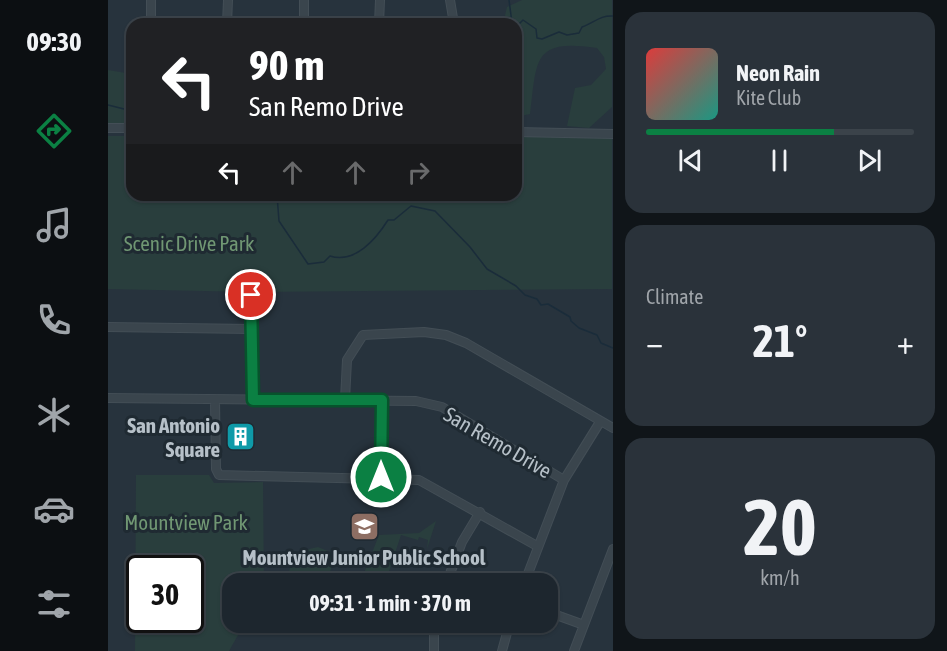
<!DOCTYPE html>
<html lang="en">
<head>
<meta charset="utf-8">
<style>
	:root { --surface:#1d262e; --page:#2a323a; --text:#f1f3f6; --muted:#a0a5aa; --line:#3b434a; --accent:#0b8043 }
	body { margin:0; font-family:"Asap Condensed",sans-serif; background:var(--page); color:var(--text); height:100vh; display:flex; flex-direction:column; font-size:22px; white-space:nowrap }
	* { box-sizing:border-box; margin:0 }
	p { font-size:20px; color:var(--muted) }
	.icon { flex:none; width:33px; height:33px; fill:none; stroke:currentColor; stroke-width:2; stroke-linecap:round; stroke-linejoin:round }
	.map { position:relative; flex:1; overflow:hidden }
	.side { display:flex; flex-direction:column; gap:12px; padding:12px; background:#101519; width:334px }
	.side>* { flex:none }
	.top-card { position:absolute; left:18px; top:18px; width:396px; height:183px; border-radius:18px; box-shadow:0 2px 4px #0004,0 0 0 2px var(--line); background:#202124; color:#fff; overflow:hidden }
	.speed { position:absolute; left:18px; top:555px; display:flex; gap:12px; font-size:30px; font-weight:700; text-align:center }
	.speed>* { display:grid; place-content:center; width:78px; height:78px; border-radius:50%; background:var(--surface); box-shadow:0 2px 4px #0004,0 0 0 2px var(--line); line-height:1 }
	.speed .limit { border:3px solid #111; border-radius:9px; background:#fff; color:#111 }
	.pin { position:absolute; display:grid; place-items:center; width:51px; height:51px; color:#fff; margin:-26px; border:3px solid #fff; border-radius:50%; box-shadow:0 2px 6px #0007 }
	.me { position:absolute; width:66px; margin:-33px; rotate:0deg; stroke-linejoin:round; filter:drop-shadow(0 0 4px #0008) }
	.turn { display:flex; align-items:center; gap:21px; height:126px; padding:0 24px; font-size:27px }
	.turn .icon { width:78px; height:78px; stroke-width:2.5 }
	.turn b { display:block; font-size:42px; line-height:51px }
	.lanes { display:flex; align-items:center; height:57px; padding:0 24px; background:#0003; justify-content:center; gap:30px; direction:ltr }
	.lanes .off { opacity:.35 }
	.big { font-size:45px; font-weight:700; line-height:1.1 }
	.side .card { flex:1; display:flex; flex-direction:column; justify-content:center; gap:9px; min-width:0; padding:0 21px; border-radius:18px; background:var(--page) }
	.side .dial { align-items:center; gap:0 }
	.dial b { font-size:78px; line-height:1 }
	.song { display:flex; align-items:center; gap:18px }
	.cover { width:72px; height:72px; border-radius:9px; background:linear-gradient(135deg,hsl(0 70% 55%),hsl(170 70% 35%)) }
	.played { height:6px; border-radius:3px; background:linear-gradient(90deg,var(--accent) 70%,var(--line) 70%) }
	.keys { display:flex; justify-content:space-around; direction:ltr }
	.heat { display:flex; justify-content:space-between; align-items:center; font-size:33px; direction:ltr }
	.trip { position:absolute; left:114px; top:573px; width:336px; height:60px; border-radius:18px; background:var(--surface); box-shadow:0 2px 4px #0004,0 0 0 2px var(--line); font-weight:700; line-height:60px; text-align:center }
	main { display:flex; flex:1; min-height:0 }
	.menu { display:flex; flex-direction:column; width:108px; justify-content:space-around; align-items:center; background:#0c0f12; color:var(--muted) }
	.menu .icon { width:42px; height:42px }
	.menu .selected { color:var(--accent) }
	.menu b { font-size:27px; color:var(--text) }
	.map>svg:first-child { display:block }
</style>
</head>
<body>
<main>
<nav class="menu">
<b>09:30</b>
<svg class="icon selected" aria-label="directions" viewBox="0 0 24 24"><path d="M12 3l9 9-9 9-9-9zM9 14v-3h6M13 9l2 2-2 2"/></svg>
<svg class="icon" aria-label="music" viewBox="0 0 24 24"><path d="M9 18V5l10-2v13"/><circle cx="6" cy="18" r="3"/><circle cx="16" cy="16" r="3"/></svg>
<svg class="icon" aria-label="phone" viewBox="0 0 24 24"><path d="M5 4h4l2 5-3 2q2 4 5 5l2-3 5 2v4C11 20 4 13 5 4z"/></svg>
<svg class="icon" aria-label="climate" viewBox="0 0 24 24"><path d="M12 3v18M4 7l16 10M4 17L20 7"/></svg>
<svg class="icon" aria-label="car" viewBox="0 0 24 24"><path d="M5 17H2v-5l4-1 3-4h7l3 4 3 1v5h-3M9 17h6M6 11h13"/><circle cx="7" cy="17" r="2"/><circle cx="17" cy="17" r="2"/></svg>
<svg class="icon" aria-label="filters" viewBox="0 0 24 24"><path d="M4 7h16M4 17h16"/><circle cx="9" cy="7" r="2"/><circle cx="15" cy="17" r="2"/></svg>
</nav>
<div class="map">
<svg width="505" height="651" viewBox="0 0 505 651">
	<rect width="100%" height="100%" fill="#27333d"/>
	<path fill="#293e3d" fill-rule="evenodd" d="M414,0H504V107L481,128L459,126L467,88L483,85L498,69L496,57L489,48C424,38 429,60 422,114L408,117V24H395L399,7Z
		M0,70L24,74V124H0Z
		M0,136H24V195H408V136L504,137V289L143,292L0,289Z
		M28,475H101L106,483L155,482L156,583L124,584V622L156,623V628H134L121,651H27ZM32,568H82V620H32Z
		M328,521L319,549L320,540L311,537L310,540L293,535L277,583H267L256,573L271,535L311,533Z
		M210,547L227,554L219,583H194L180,578C182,560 191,550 210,547Z"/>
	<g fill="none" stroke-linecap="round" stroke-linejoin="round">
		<path stroke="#1a2c3a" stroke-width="1.5" d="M401,0L404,23L411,24L415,20L428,29L429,38L434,39L451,32L459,35L471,33L474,27C486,23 492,15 505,16
			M0,105L24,111
			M169,195L171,221L200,264L216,262L222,256C247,264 268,239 280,220H286L303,206L327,211L362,247L379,269L408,286L417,295L429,299L433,305L440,304L462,317L463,321L471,328L489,335L493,343L505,348"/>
		<defs>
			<path id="minor" d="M43,0V24
				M342,0L346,24
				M119,24L120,0
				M196,24V0
				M271,24L272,0
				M0,128H24
				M408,132L505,134
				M143,295L145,400
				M0,327L143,329
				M0,398L308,401L334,407L456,480
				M107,400L108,469L111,475L311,480L429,546
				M237,400L239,360L255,335L316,332L338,335L358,343L505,428
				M273,477L274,400
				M338,584L354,542L372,512
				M416,584L456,480L492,422
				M440,612L476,625
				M326,651V622
				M394,651L402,622
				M466,651L505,549"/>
		</defs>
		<use href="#minor" stroke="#434e56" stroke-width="10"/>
		<use href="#minor" stroke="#3a454d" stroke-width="8"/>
	</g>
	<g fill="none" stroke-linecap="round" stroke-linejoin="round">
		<defs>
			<path id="route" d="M143,295L145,400H274L273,477"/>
		</defs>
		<use href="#route" stroke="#07532c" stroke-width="15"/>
		<use href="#route" stroke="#0b8043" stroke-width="10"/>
	</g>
	<defs>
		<symbol id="building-square" viewBox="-11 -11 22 22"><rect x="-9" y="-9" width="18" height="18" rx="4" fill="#0f9aa8" stroke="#1f2a32"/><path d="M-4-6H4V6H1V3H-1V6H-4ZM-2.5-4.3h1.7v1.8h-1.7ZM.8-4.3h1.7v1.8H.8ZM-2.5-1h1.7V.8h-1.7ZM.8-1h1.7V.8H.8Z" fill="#fff"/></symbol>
		<symbol id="school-square" viewBox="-11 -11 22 22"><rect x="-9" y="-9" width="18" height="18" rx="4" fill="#8d6e63" stroke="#1f2a32"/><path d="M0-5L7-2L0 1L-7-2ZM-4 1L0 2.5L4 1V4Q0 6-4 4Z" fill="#fff"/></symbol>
	</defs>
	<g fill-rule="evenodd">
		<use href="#building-square" x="116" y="420" width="33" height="33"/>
		<use href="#school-square" x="240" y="510" width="33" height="33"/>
	</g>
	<g text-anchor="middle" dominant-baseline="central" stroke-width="6" stroke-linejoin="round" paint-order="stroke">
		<g font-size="21" fill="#709773" stroke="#1f2a32">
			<text x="81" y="243">Scenic Drive Park</text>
			<text x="78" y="522">Mountview Park</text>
		</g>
		<g font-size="21" font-weight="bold" fill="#b6c0c8" stroke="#1f2a32" text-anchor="end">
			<text x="112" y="425">San Antonio<tspan x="112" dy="24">Square</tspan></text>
			<text x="256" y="557" text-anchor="middle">Mountview Junior Public School</text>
		</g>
		<g font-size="21" fill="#b6c0c8" stroke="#1f2a32">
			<text transform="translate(390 442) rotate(30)">San Remo Drive</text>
		</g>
	</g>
</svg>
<div class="speed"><div class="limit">30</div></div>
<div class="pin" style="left:143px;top:295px;background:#d93025"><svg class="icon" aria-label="arrive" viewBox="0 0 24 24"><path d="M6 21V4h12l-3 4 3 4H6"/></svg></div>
<svg class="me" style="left:273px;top:477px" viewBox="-20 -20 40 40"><circle r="17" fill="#0b8043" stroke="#fff" stroke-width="3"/><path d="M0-11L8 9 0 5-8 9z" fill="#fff"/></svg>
<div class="trip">09:31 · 1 min · 370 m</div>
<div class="top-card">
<div class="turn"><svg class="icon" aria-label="left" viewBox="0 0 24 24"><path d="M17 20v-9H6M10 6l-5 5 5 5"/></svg><div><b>90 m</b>San Remo Drive</div></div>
<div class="lanes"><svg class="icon" aria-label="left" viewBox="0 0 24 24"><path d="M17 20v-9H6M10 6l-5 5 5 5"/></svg><svg class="icon off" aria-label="ahead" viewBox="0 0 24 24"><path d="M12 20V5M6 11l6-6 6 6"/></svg><svg class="icon off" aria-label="ahead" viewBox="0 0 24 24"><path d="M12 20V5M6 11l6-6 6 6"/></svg><svg class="icon off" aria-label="right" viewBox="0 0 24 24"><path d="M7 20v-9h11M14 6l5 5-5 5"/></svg></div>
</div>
</div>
<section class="side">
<div class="card">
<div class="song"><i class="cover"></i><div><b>Neon Rain</b><p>Kite Club</p></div></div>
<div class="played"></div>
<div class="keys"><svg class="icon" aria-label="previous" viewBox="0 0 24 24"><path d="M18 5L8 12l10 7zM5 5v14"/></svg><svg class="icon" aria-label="pause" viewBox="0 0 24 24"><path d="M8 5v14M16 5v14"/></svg><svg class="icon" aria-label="next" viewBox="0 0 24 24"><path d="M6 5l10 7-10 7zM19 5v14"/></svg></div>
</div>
<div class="card"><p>Climate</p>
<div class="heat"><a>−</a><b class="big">21°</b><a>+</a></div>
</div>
<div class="card dial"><b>20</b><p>km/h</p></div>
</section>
</main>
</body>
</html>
